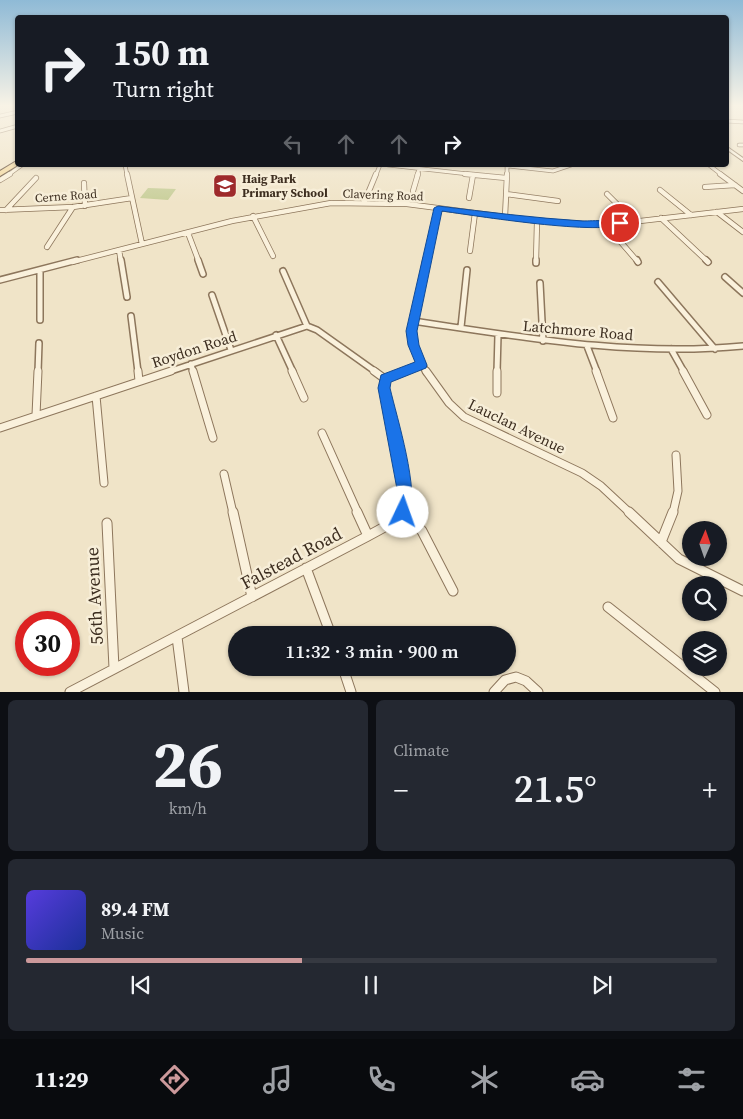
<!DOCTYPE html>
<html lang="en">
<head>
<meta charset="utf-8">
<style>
	:root { --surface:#171b24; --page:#242831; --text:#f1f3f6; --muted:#9ea1a6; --line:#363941; --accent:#cc999b }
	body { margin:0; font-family:"Source Serif 4",serif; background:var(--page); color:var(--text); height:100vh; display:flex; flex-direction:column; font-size:19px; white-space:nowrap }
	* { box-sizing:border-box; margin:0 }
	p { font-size:16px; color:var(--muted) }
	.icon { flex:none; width:28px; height:28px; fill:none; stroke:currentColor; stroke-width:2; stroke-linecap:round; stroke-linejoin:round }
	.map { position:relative; height:692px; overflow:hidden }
	.side { display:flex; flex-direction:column; gap:8px; padding:8px; background:#0d0f14; flex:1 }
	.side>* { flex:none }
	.banner { position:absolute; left:15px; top:15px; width:714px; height:152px; border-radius:5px; box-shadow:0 1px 4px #0004; background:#171b24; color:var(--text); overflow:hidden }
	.needle { width:32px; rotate:2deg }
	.tools { position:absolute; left:682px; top:521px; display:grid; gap:10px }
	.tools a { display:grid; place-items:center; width:45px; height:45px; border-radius:50%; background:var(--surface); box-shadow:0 1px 4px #0004; font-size:25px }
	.speed { position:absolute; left:15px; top:611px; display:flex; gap:10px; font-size:25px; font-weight:700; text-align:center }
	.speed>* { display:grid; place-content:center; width:65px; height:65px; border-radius:50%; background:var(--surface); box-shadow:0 1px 4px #0004; line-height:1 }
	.speed .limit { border:8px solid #d22; background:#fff; color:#111 }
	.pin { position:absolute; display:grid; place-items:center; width:42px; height:42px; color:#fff; margin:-21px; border:2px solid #fff; border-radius:50%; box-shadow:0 1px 5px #0007 }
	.me { position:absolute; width:55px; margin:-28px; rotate:3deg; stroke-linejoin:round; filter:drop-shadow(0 0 4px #0008) }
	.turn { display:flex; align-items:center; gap:18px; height:105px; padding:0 15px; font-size:22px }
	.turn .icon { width:65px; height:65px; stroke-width:2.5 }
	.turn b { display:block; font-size:35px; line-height:42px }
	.lanes { display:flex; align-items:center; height:48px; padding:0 15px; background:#0003; justify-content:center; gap:25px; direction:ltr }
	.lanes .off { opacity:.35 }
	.big { font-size:38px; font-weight:600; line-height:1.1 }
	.side .card { flex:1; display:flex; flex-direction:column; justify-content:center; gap:8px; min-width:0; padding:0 18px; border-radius:8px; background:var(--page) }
	.side .dial { align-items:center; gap:0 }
	.dial b { font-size:65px; line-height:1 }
	.song { display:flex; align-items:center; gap:15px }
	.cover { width:60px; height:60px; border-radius:8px; background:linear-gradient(135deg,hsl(250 70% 55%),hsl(230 70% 35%)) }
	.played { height:5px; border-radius:2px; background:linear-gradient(90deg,var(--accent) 40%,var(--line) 40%) }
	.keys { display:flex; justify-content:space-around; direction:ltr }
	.heat { display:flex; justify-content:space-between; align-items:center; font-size:28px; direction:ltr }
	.side .tiles { flex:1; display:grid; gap:8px; grid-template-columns:1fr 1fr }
	.card:last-child { grid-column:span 2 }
	.trip { position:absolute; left:228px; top:626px; width:288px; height:50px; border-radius:25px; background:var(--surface); box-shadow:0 1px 4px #0004; font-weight:600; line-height:50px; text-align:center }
	.menu { display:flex; height:80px; justify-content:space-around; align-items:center; background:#090b0e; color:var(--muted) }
	.menu .icon { width:35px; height:35px }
	.menu .active { color:var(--accent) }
	.menu b { font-size:22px; color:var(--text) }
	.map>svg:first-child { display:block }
</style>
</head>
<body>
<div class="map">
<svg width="743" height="692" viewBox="0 0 743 692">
	<rect width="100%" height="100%" fill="#f0e4c8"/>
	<path fill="#c9cf9b" d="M148,188L176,189L168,200L140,198Z"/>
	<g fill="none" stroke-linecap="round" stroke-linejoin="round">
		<defs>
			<path id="minor-far4" d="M0,116L18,112
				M726,121L743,122
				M0,131L18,126
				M739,145H743
				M125,165L127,175
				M388,165L477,175
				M709,165L722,175
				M507,166L553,171L571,165
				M8,175L22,165
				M376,175L380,165
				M417,175L419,169
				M507,175V165"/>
			<path id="minor-far3" d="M127,174L142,244
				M465,174L506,178
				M720,174L743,191
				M0,180L10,174
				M84,183L85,206
				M705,187L735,185
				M660,190L691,215
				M413,191L418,174
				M506,194L558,201
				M607,194L634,221
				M469,198L473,175
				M364,203L376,174
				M0,210L73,207L132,198
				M6,210L36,178
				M717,212L743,232
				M253,216L273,256
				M505,217L507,174
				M661,218L708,262
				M606,225L638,262
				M188,233L199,262
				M47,247L73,207
				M119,250L121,262
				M470,251L475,213
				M72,262L232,221L331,203L407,204L537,221L606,225L743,209
				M426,262L438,208
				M536,262L537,221"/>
			<path id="minor-far2" d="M121,260L127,297
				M198,260L203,274
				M637,260L638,262
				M706,260L708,262
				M536,263V260
				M40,270V320
				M283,271L307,326
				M725,277L743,293
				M0,280L77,260
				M658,282L715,349
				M540,283L543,341
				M212,295L231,350
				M131,316L138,372
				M413,321C522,337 632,357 743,346
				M461,327L467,270
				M276,335L293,372
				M587,346L597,372
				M671,349L684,372
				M191,364L193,372
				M38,372L39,343
				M168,372L307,326L317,330L376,372
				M403,372L422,365
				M426,372L415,349L412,335L426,260
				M497,372L498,335"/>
			<path id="minor-far1" d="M138,371L139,381
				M193,371L213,438
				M292,371L304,398
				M374,371L385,379
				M426,371L449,403L464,417L582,473L601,486L630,513
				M596,371L613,418
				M683,371L707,415
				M385,379L406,371
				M385,379C385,391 385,402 388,414C394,443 415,484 402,513
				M497,393V371
				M96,396L104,483
				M36,415L38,371
				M0,428L171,371
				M322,433L358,513
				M224,474L233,513
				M673,513L678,491L676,455"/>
			<path id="minor" d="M233,512L252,597
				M357,512L368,536
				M403,512L422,531L453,591
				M629,512L679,559L743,591
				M107,523L114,668
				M661,542L673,512
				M306,568L331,635
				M608,607L715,692
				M177,637L184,692
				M343,668L351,692
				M70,692L368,536L390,524L403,512
				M494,692L505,680L516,677L526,681L538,692"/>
			<path id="tertiary" d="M726,146L743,158V161L726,149Z"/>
			<path id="primary" d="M18,160V165L0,176V171Z"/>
		</defs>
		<use href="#minor-far4" stroke="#8d765c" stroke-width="4.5"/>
		<use href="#minor-far3" stroke="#8d765c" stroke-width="6"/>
		<use href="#minor-far2" stroke="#8d765c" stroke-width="8"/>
		<use href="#minor-far1" stroke="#8d765c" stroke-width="9"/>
		<use href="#minor" stroke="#8d765c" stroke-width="11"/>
		<use href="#tertiary" stroke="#8d765c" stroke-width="2"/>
		<use href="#primary" stroke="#5b4430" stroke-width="2"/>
		<use href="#minor-far4" stroke="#faf1dc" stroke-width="3"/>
		<use href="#minor-far3" stroke="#faf1dc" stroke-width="4.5"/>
		<use href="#minor-far2" stroke="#faf1dc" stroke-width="5"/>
		<use href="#minor-far1" stroke="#faf1dc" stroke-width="7"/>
		<use href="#minor" stroke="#faf1dc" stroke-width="9"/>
		<use href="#tertiary" fill="#faf1dc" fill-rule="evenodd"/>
		<use href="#primary" fill="#f3d9a0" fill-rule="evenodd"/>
	</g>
	<linearGradient id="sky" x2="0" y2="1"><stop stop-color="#8fbad6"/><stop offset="0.52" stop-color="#f8f3e6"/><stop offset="1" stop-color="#f8f3e6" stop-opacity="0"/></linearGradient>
	<rect width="743" height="203" fill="url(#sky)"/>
	<path fill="#1a73e8" stroke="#114b97" d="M438,206C487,212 535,218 583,221C592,221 620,219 624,223C606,237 471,215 442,211L417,331L419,345L427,365L426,368L391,382L390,388C397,418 420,491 409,518L403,520L398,518L396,512L397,489L378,388L381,375L415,362L408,345L406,331L434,208Z"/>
	<defs>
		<symbol id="school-square" viewBox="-11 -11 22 22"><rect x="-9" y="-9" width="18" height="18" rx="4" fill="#9e2a2b" stroke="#f7eed8"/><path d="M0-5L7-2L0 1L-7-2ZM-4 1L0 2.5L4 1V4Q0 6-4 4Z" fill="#fff"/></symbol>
	</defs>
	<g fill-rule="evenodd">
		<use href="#school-square" x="211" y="172" width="28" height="28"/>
	</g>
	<g text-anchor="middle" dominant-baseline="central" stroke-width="5" stroke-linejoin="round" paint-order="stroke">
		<g font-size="12" font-weight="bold" fill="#3d2e20" stroke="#f7eed8" text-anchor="start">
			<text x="242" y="179">Haig Park<tspan x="242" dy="14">Primary School</tspan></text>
		</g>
		<g font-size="12" fill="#3d2e20" stroke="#f7eed8">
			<text transform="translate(383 195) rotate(2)">Clavering Road</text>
			<text transform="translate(66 196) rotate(-4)">Cerne Road</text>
		</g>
		<g font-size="15" fill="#3d2e20" stroke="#f7eed8">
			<text transform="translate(578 330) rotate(5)">Latchmore Road</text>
			<text transform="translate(194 349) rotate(-18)">Roydon Road</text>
			<text transform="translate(517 426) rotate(26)">Lauclan Avenue</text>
		</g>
		<g font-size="18" fill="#3d2e20" stroke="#f7eed8">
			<text transform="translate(291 558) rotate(-28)">Falstead Road</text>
			<text transform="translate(94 596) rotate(-93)">56th Avenue</text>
		</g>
	</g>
</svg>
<div class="tools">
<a><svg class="needle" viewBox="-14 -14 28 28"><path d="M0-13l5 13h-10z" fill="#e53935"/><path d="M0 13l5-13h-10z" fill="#9ea1a6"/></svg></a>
<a><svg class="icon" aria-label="search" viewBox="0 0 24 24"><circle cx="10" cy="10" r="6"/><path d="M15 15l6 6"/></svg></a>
<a><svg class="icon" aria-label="layers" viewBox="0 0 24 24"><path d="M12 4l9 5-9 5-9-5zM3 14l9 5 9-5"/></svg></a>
</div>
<div class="speed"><div class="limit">30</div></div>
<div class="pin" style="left:620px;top:223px;background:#d93025"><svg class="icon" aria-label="arrive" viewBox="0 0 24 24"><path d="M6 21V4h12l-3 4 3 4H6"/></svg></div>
<svg class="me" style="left:403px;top:512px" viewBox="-20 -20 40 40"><circle r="19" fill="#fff"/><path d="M0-13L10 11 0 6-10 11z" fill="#1a73e8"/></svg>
<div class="trip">11:32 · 3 min · 900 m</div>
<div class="banner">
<div class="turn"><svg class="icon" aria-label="right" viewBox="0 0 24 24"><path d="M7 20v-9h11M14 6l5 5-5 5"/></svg><div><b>150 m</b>Turn right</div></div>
<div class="lanes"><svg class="icon off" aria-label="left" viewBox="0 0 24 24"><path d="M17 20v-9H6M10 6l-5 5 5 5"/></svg><svg class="icon off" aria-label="ahead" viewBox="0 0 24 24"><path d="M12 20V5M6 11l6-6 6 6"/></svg><svg class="icon off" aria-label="ahead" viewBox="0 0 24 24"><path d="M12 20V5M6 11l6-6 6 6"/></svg><svg class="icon" aria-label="right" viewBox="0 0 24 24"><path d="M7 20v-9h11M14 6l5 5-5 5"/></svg></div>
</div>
</div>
<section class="side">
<div class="tiles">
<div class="card dial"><b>26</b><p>km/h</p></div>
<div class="card"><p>Climate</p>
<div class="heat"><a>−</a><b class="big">21.5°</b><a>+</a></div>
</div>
<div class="card">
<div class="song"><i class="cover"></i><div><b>89.4 FM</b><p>Music</p></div></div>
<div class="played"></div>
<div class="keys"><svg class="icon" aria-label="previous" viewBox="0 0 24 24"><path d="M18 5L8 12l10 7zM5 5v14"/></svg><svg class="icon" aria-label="pause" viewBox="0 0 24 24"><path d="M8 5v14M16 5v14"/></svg><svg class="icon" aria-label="next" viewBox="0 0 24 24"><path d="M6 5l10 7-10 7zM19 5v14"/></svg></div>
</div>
</div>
</section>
<nav class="menu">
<b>11:29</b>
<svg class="icon active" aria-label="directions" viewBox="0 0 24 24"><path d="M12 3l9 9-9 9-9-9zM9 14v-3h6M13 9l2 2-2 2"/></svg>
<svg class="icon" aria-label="music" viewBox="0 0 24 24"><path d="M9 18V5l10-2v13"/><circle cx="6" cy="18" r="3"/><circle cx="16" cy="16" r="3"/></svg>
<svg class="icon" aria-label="phone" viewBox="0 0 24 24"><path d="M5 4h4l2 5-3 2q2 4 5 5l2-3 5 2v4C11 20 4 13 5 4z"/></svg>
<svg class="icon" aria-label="climate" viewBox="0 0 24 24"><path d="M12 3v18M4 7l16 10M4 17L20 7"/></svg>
<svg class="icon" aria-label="car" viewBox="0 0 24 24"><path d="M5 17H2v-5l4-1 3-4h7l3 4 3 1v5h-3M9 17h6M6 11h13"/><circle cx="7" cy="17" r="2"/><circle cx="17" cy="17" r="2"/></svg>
<svg class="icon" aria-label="filters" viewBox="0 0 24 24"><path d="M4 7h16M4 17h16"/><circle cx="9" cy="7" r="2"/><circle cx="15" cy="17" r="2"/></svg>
</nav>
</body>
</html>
